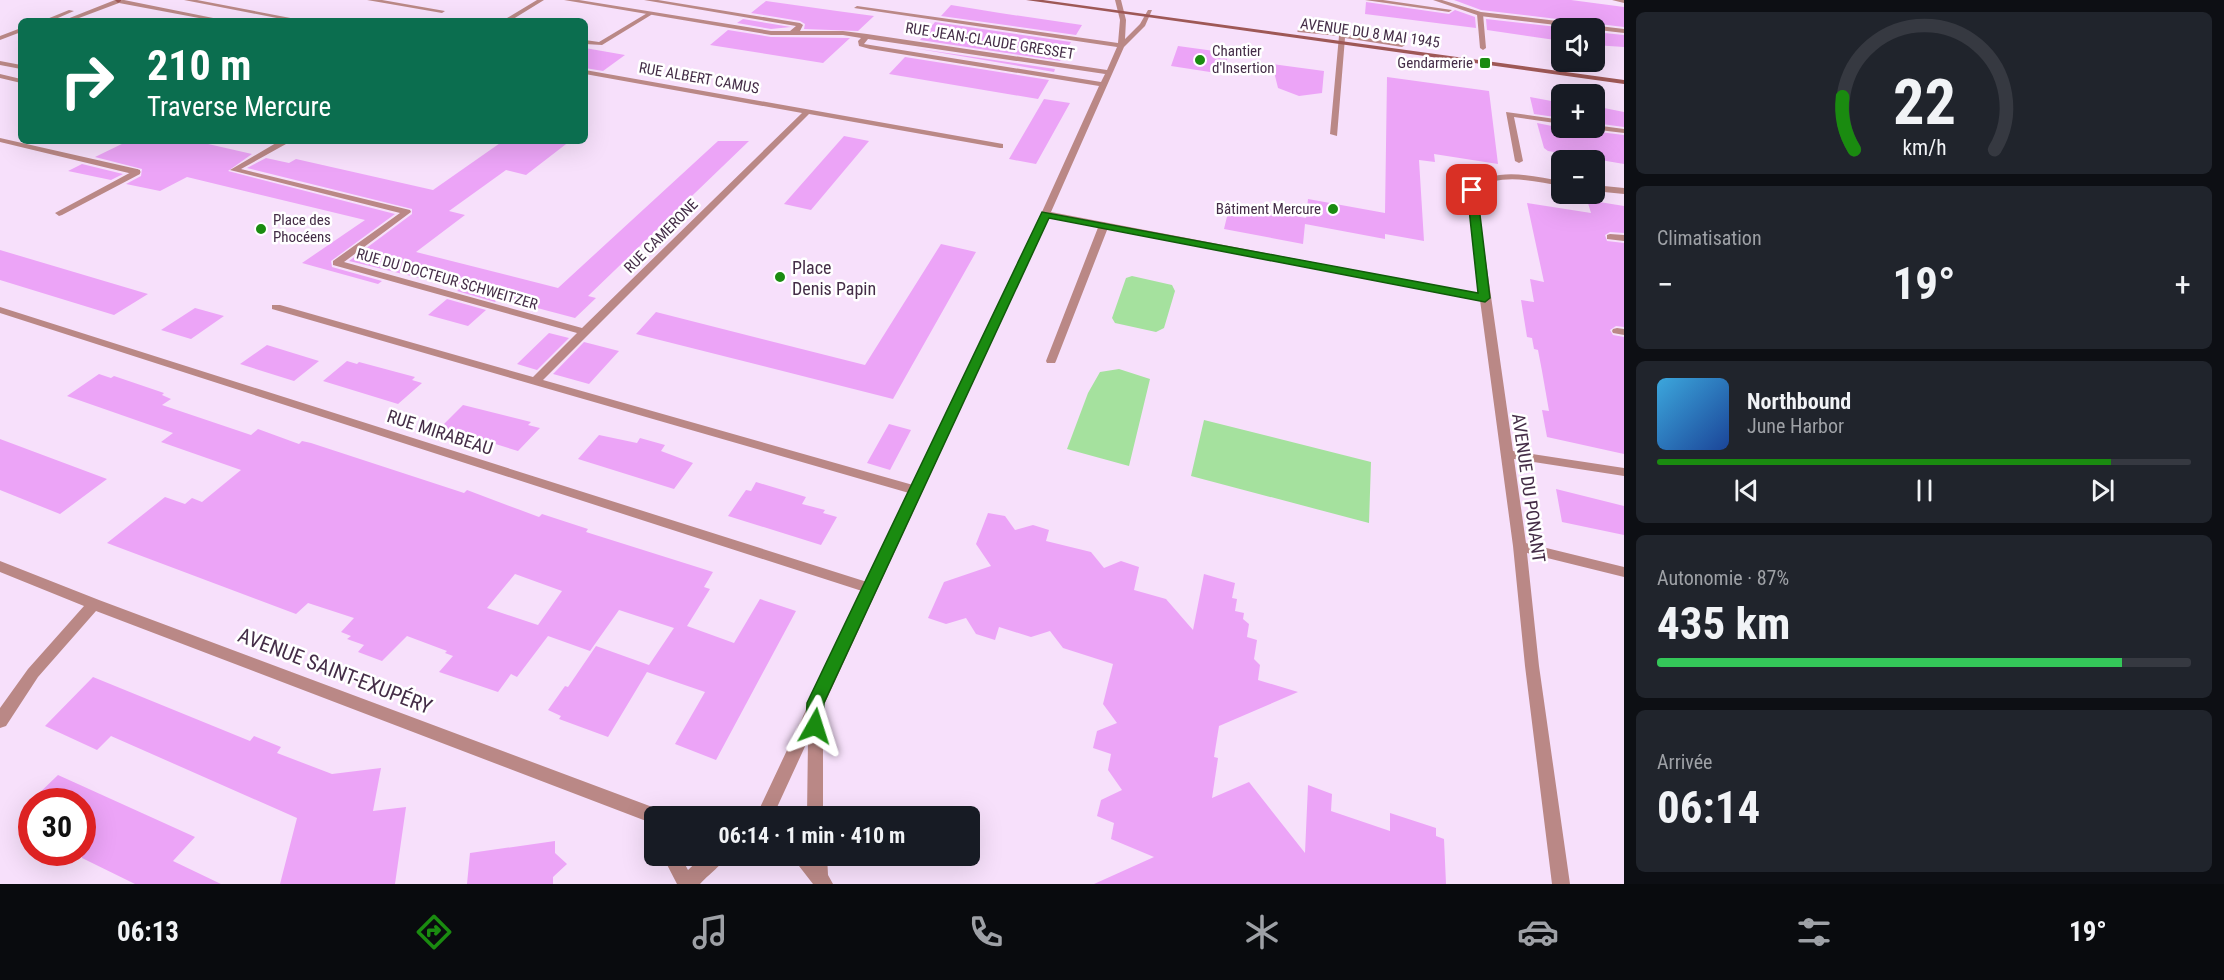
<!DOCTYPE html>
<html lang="fr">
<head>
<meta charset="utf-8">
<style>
	:root { --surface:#171b24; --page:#20242c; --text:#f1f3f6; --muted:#9ea1a6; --line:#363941; --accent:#1a8b10 }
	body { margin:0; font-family:"Roboto Condensed",sans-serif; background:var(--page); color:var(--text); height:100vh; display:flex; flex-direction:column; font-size:22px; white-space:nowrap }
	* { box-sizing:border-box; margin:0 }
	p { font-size:20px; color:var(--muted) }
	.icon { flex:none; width:33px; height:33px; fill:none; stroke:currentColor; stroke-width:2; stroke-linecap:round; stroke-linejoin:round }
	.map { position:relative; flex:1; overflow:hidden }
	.side { display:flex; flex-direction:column; gap:12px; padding:12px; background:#0d0f14; width:600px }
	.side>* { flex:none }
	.hud { position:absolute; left:18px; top:18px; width:570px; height:126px; border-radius:9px; box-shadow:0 6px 24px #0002; background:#0b6e4f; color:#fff; overflow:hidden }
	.fabs { position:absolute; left:1551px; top:18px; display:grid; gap:12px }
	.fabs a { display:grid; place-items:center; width:54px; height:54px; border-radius:9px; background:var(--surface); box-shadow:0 6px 24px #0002; font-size:30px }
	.speed { position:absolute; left:18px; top:788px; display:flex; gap:12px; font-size:30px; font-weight:700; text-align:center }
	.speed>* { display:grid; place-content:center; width:78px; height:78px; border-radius:50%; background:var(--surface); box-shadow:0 6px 24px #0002; line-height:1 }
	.speed .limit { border:9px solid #d22; background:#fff; color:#111 }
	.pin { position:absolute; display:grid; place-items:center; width:51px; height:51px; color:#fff; margin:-26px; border-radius:12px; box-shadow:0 3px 9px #0006 }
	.me { position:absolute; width:66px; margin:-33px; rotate:6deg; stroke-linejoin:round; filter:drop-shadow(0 0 4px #0008) }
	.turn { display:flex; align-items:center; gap:21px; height:126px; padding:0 30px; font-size:27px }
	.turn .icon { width:78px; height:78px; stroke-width:2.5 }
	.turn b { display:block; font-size:42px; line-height:51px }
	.big { font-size:45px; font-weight:700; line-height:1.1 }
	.side .card { flex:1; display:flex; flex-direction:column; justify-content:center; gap:9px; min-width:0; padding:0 21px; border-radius:9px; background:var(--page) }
	.side .dial { align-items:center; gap:0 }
	.dial svg { height:156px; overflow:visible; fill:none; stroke:var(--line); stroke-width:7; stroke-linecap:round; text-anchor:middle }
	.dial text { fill:var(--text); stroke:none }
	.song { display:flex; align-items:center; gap:18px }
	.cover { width:72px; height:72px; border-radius:9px; background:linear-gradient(135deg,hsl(200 70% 55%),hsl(220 70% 35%)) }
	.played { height:6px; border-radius:3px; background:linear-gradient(90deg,var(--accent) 85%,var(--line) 85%) }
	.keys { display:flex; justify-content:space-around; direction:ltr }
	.heat { display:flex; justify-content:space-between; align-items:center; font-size:33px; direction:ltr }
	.charge { height:9px; border-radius:4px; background:linear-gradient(90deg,#34c759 87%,var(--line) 0) }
	.trip { position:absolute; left:644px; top:806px; width:336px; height:60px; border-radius:9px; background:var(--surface); box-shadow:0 6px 24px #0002; font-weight:700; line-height:60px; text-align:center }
	.tab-bar { display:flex; height:96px; justify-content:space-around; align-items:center; background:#090b0e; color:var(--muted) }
	.tab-bar .icon { width:42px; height:42px }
	.tab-bar .active { color:var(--accent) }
	.tab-bar b { font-size:27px; color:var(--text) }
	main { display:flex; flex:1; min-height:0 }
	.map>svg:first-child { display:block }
</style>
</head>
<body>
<main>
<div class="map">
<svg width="1624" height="884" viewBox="0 0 1624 884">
	<rect width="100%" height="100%" fill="#f7e0fb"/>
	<path fill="#a5e19e" d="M1132,276L1172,285L1175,291L1164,328L1156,332L1115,323L1112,318L1126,278Z
		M1119,369L1150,379L1129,466L1067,449L1088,393L1100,372Z
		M1204,420L1371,462L1369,523L1191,476Z"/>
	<path fill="#eca4f7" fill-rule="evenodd" d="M1454,0H1571L1624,7V27L1481,10Z
		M766,1L837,11L874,16L858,31L804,29L805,24L800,21L751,13Z
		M1366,2L1449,14L1455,10L1475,17L1476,28L1365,14Z
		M951,5L1000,13L1082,25L1076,35L941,16Z
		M743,19L791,27L771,29L737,23Z
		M1486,19L1567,28H1562V41L1487,30Z
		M935,22L1071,42L1060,61L920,40Z
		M728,30L771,37L850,38L823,63L710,45Z
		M1594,32L1624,35V47L1594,45Z
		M1178,46L1229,53L1223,74L1171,66Z
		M585,48L625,55L603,71L585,68Z
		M913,48L1055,69L1054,72Z
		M905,57L1049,80L1038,99L889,74Z
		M1272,64L1324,71L1322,93L1299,96L1278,88Z
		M1387,77L1489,91L1498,164L1434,154L1435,162L1419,160L1424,241L1385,234V239L1305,224L1303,244L1224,229L1230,204L1306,218L1308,199L1385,213Z
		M1530,97L1562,103V118L1534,114Z
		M1044,99L1070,103L1036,164L1009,159Z
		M1594,106L1624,112V127L1594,123Z
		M1537,123L1562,128H1590L1591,131L1624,135V164L1548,151L1544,148Z
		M844,136L869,141L811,210L784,204Z
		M128,141H195L252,154L228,171L395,214L331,261L332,267L382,281L378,284L302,263L365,220L187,177L160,191L126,184L141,176L142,169L95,157Z
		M503,141H570L526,175L506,170L449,211L465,215L416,252L558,288L718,141H749L588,296L596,298L575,318L499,298L495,302L457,291L461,288L349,261L412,214V209L247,168L266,158L289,163L296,159L433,190Z
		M82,164L123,174L111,180L68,171Z
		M1587,200L1624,206V233L1610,232L1605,235L1607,241L1624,243V327L1616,326L1610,330L1613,335L1624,337V454L1547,437L1542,410L1549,411L1542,371L1538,350L1534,349L1532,338L1527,337L1521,300L1534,302L1530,279L1544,282L1527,203L1591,213Z
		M941,244L976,252L893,399L636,334L656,312L865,365Z
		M0,250L148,294L114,315L0,280Z
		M447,299L486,310L468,326L428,315Z
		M195,308L224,316L191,339L161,330Z
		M549,333L569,338L537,370L517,364Z
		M584,342L619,351L589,384L553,374Z
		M267,345L319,361L294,381L240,364Z
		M347,361L357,364L359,362L415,377L412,380L422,383L398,404L323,381Z
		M99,374L111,378L114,376L164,393L162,395L171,399L162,405L251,435L258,429L299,444L302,441L311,443L464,493L467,490L539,517L542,514L588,529L586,532L713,572L704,587L710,589L687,626L734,643L760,599L796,611L716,760L675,744L705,692L647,672L608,737L559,719L561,716L548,710L565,686L568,687L596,646L649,665L674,628L619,610L590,651L548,636L517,677L511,674L498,692L439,672L453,656L445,653L447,651L407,636L382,661L358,652L364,645L347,639L351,636L341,632L354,618L308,603L296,614L107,543L165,497L185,504L192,498L202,502L241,470L161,442L173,433L67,396ZM515,574L562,591L538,625L487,608Z
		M463,405L531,422L528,425L540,428L518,451L441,427Z
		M889,424L911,430L890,470L867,463Z
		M599,435L637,443L640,438L665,445L661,451L693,463L674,489L578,459Z
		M0,439L107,479L60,514L0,490Z
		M756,482L806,497L802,504L825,510L823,513L837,517L821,545L728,516L746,490L751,491Z
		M1556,489L1624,506V535L1562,522Z
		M988,513L1005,516L1015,530L1033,525L1049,530L1046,541L1091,552L1104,568L1121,561L1139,567L1134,590L1166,599L1193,630L1204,574L1235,583L1232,598L1237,599L1235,611L1244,613L1243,619L1249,624L1247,637L1257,640L1254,659L1260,665L1258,680L1298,692L1219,726L1214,757L1218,758L1212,798L1249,782L1305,853L1308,785L1332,794L1331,811L1390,831V813L1436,828V836L1444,839L1446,884H1094L1154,857L1111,839L1114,823L1097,816L1101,800L1122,790L1108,770L1111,754L1093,748L1097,731L1117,723L1103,704L1113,664L1063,648L1050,631L1031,637L999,627L995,640L976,634L966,618L946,624L928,618L944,582L991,566L976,544Z
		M93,677L250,741L254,736L281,747L277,753L332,774L381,768L373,811L406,807L395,884H280L297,818L111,736L97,750L45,726Z
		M58,775L195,837L173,861L221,884H135L82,858V801H31Z
		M555,841V853L567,864L553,877V884H467L470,853Z"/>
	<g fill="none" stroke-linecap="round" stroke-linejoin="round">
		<path fill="#ba8886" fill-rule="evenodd" d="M367,0H382L445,11L442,13Z
			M537,0H544L510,21H502Z
			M649,12L652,14L651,15L602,45L585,44V40L599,42Z
			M1480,12L1483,14L1486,48L1483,50L1480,48L1477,14Z
			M1300,29H1318L1405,45L1402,47L1345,38L1337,136L1330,134L1339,36L1298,32L1297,31Z
			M137,169L140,170V174L62,215L59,216L55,213Z
			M1104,222L1109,225L1056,361L1055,363H1047L1046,361L1099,225Z"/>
		<path fill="#ba8886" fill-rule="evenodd" d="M115,0H124L228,21H215L119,3L71,21H62Z
			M184,0H197L306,21H292Z
			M564,0H579L771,31H790L796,26L644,0H658L800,23L803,25L800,31H843L867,34L1107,70L1117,47L854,8L857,6L1118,43L1120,20L1115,0H1121L1126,20L1125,39L1140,24L1148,10H1152L1145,26L1124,47L1051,212L1479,294L1469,188C1495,166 1531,176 1562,181V186C1535,182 1499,171 1476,191L1513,451L1624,468V476L1514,459L1526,543L1624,567V577L1527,553L1539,666L1570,884H1552L1525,666L1513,546L1480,300L1049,217L823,707V816H807L808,740L773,816H756L862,591L0,313V307L867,582L909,493L272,309V305H280L533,377L577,333L333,265V261L400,213L230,170L276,143L275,141H286V144L241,169L410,210L411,212L344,262L582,328L802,113L585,74V70L1003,144V148H1000L809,114L543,380L913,485L1041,214L1099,86L870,49L859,46L858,41L861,38L843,35H771ZM868,39L1105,74L1101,82L864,44Z
			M1365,0H1383L1452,10L1449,12Z
			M1433,0H1442L1481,12L1624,29V33L1480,16Z
			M1612,0H1624V3Z
			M69,10L74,11L51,21H42Z
			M21,28V32L0,40V36Z
			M0,61L21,65V69L0,65Z
			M0,74L21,79V83L0,78Z
			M1506,112L1562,120V124L1514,117L1523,161L1519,163L1515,161Z
			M1594,125L1624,129V133L1591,129L1594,128Z
			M0,138L137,169L141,172L137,175L0,142Z
			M1594,185L1624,188V194L1594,191Z
			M1610,234L1624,235V241L1607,239V235Z
			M1617,328L1624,329V335L1613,333L1612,331L1613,329Z
			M0,561L99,600L655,808L661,810L663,816H654V824L96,611L38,677L6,726L0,728V708L28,669L84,606L0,572Z
			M662,855H680L688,870L704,855H728C725,862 707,876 700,884H677Z
			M786,855H827L828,875L833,884H813L799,866L789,861Z"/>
		<path fill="#9e5856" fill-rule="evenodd" d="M115,0H121V1L118,3Z
			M1026,0H1043L1624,80V84Z"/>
	</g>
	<path fill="#1a8b10" stroke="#115a0a" stroke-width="1.5" d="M1472,187L1477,190L1490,298L1485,302L1049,218L824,703L822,732L815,734L809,732L806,726L807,703L1042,212L1478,293L1467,190Z"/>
	<g fill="#1a8b10" stroke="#fff" stroke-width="2">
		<circle cx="1200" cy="60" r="6"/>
		<rect x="1479" y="57" width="12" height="12" rx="3"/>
		<circle cx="1333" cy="209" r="6"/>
		<circle cx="261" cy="229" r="6"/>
		<circle cx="780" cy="277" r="6"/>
	</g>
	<g text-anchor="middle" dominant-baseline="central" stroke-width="5" stroke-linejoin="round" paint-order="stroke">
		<g font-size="15" fill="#442d47" stroke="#fff">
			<text transform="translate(1370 33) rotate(8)">AVENUE DU 8 MAI 1945</text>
			<text transform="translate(990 41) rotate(9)">RUE JEAN-CLAUDE GRESSET</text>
			<text transform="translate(699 78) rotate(10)">RUE ALBERT CAMUS</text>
			<text transform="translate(661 236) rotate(-45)">RUE CAMERONE</text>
			<text transform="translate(447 279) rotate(16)">RUE DU DOCTEUR SCHWEITZER</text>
		</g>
		<g font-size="15" fill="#442d47" stroke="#fff" text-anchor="start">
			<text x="1212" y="51">Chantier<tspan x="1212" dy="17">d'Insertion</tspan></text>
			<text x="1473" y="63" text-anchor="end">Gendarmerie</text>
			<text x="1321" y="209" text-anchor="end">Bâtiment Mercure</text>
			<text x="273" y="220">Place des<tspan x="273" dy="17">Phocéens</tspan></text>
		</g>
		<g font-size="18" fill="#442d47" stroke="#fff" text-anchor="start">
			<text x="792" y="267">Place<tspan x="792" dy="21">Denis Papin</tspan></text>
		</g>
		<g font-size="18" fill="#442d47" stroke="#fff">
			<text transform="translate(440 432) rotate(18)">RUE MIRABEAU</text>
			<text transform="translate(1529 488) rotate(82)">AVENUE DU PONANT</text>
		</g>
		<g font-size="21" fill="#442d47" stroke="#fff">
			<text transform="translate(335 671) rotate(21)">AVENUE SAINT-EXUPÉRY</text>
		</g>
	</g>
</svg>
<div class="fabs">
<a><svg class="icon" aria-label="sound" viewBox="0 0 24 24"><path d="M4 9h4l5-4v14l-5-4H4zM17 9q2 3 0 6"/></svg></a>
<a>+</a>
<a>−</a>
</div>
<div class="speed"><div class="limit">30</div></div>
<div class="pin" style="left:1472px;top:190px;background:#d93025"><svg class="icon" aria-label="arrive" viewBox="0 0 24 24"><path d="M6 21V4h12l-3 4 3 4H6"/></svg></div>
<svg class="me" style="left:815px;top:726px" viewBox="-20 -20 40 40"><path d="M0-17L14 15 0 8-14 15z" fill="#1a8b10" stroke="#fff" stroke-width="4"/></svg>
<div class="trip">06:14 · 1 min · 410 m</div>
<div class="hud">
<div class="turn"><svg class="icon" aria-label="right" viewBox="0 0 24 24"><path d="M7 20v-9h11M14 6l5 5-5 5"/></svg><div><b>210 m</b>Traverse Mercure</div></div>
</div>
</div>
<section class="side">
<div class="card dial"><svg viewBox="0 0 100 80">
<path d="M14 69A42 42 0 1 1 86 69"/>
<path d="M14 69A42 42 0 0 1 8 42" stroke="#1a8b10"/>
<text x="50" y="56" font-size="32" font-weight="700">22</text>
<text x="50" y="72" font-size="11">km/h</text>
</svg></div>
<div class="card"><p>Climatisation</p>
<div class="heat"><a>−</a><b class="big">19°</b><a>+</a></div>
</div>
<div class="card">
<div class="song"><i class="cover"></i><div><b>Northbound</b><p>June Harbor</p></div></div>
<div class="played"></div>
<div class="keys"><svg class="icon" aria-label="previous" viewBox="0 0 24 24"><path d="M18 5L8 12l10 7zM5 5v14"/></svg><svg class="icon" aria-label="pause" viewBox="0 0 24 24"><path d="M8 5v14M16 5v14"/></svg><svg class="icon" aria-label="next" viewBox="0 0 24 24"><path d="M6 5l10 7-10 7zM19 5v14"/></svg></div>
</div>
<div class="card"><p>Autonomie · 87%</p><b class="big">435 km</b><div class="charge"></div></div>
<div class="card"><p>Arrivée</p><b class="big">06:14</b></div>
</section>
</main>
<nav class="tab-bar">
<b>06:13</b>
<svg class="icon active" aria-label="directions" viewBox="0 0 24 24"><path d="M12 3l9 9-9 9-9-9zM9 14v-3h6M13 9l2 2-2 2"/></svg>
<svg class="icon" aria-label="music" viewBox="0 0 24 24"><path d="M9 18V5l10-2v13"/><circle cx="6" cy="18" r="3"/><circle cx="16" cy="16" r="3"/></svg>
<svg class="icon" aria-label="phone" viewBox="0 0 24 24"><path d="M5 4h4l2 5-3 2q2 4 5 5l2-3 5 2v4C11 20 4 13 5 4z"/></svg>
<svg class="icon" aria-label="climate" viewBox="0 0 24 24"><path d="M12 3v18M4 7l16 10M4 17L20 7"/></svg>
<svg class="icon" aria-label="car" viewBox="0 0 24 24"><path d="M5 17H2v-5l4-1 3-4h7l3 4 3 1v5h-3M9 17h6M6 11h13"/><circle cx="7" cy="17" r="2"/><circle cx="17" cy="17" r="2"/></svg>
<svg class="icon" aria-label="filters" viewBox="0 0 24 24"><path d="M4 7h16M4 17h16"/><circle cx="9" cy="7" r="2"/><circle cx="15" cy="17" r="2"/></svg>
<b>19°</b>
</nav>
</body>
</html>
